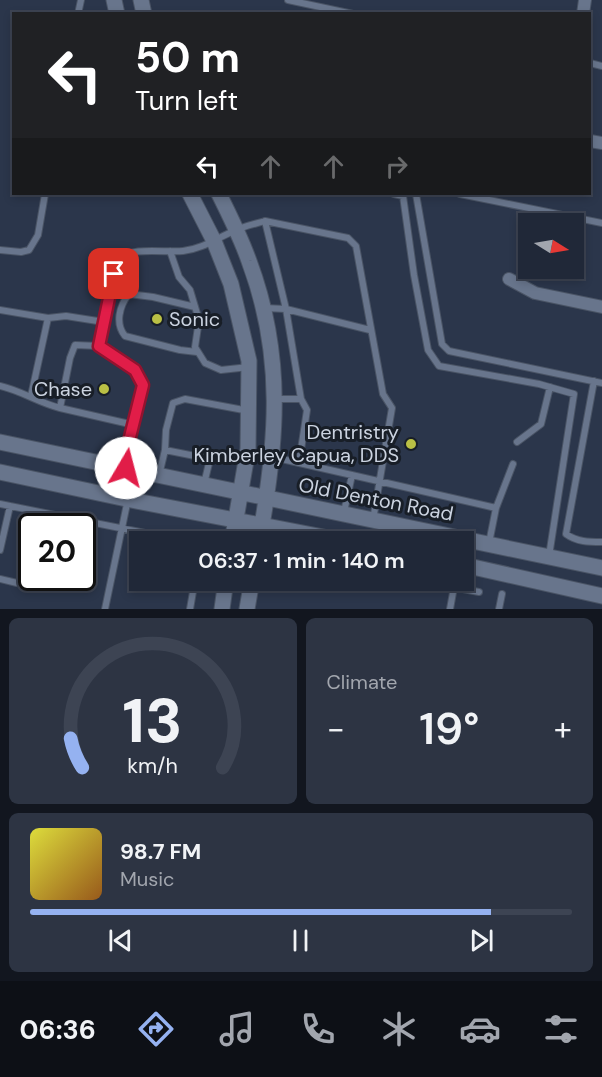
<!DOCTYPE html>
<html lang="en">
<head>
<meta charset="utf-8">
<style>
	:root { --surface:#202838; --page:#2d3443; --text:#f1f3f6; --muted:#a2a6ae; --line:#3d4453; --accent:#95b2f1 }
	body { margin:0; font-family:"DM Sans",sans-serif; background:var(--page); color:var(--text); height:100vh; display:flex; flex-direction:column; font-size:22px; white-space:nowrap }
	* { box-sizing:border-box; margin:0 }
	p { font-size:20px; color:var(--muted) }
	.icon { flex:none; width:33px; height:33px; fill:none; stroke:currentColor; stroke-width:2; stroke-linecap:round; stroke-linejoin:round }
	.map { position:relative; height:609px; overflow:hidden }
	.details { display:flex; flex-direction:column; gap:9px; padding:9px; background:#12161f; flex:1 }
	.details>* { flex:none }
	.hud { position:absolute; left:12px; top:12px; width:579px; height:183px; border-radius:0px; box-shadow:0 3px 9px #0003,0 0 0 2px var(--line); background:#202124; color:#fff; overflow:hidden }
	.needle { width:39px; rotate:101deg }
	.fabs { position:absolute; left:518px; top:213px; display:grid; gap:12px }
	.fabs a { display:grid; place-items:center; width:66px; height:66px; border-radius:0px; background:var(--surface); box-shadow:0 3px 9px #0003,0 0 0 2px var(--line); font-size:30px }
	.speed { position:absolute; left:18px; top:513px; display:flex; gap:12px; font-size:30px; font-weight:700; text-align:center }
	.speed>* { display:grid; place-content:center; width:78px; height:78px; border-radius:50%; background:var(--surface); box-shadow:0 3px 9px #0003,0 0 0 2px var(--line); line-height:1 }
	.speed .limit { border:3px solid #111; border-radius:9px; background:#fff; color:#111 }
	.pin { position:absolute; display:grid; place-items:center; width:51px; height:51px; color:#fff; margin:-26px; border-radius:12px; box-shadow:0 3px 9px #0006 }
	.me { position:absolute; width:66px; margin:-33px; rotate:8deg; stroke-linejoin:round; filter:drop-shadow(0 0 4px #0008) }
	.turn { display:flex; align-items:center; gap:21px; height:126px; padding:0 24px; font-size:27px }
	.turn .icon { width:78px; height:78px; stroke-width:2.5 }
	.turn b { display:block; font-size:42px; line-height:51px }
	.lanes { display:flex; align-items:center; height:57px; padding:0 24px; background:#0003; justify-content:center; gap:30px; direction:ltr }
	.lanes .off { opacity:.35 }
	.big { font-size:45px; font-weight:600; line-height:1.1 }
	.details .tile { flex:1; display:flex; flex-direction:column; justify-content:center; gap:9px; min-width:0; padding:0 21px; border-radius:9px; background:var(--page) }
	.details .dial { align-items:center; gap:0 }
	.dial svg { height:156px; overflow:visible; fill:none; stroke:var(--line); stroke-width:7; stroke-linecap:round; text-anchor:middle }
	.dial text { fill:var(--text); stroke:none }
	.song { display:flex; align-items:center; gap:18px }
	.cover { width:72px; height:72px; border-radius:9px; background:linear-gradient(135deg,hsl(60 70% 55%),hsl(30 70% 35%)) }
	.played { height:6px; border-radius:3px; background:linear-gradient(90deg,var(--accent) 85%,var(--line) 85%) }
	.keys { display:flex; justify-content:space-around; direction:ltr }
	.heat { display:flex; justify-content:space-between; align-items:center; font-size:33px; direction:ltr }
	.details .tiles { flex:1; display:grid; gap:9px; grid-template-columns:1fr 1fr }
	.tile:last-child { grid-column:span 2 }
	.trip { position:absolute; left:129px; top:531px; width:345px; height:60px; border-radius:0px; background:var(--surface); box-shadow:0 3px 9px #0003,0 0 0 2px var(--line); font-weight:600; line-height:60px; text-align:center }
	.menu { display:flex; height:96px; justify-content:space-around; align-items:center; background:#0d1016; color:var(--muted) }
	.menu .icon { width:42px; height:42px }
	.menu .active { color:var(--accent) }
	.menu b { font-size:27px; color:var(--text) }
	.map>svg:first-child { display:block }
</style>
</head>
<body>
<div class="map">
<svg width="602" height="609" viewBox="0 0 602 609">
	<rect width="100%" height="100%" fill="#2b364b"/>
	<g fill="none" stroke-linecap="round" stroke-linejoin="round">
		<defs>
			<path id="lane" d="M288,0L353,14
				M78,14L81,0
				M590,63L602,66
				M394,194L403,196L414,275L428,350L439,366L539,384L574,394L549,556
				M416,194L442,344L449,351L602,383
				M460,194L602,223
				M265,221L348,238L356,246L383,394L392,408L373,520
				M0,250L21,252L29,250L38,235L45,194
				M170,251L179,277L190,290L199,320L195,347L205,363L221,370L249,367
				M195,307L153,297L129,294C119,306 115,324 125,336L180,350L197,352
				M265,308L286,309L301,399
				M0,310L48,318L66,316L104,322C107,308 112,269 120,259C130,246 167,253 183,251C202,249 217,238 234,231C244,226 255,224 265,221L286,309L370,330
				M104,322L99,346L135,370L143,385L130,437L126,467
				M594,381L566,534C577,542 589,542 602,542
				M0,386C22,391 39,403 60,408L70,358L75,345L99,346
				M31,396L48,318
				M275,399H301L307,410L299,463
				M60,408L134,425
				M517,442L541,424L550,387
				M165,450L166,430L173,403L185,399L249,411
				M273,457L496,508
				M159,475L165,450L210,459L204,484
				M0,504L190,542
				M344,512L352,475
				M489,543L496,508L513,464
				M0,550L10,506
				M0,579L17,583
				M424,587L431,583L479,592
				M105,609L128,499
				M190,609L195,580
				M450,609L454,587
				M499,609L502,594"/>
			<path id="street" d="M583,14L585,0
				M590,141L602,143
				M509,279L535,293L602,307"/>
			<path id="secondary" d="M114,0L117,14
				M141,0L144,14
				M190,194L214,241L231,284L249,361L248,449L232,542
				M219,194C230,216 241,238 249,261C285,357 277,444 259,542
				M0,442L602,568
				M0,472L136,501L349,542
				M464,565L602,596
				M222,609L226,580
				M247,609L252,580"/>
		</defs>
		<use href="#lane" stroke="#4a5465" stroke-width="8"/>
		<use href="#street" stroke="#4a5465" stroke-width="14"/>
		<use href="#secondary" stroke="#4a5465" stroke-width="17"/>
		<use href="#lane" stroke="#68758c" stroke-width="6"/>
		<use href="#street" stroke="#68758c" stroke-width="12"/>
		<use href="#secondary" stroke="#68758c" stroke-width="15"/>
	</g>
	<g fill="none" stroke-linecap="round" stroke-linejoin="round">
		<defs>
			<path id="route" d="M114,274L99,346L135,370L143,385L130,437L126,468"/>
		</defs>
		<use href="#route" stroke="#92132f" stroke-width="15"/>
		<use href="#route" stroke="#e11d48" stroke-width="10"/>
	</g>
	<g fill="#bac045" stroke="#181e27" stroke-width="2">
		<circle cx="157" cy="319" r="6"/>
		<circle cx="104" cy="389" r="6"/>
		<circle cx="411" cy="444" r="6"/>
	</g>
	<g text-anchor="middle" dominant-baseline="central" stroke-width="6" stroke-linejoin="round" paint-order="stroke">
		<g font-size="20" fill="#cbd3e0" stroke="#181e27" text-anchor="end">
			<text x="169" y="319" text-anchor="start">Sonic</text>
			<text x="92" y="389">Chase</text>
			<text x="399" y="432">Dentristry<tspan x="399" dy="23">Kimberley Capua, DDS</tspan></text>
		</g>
		<g font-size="20" fill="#cbd3e0" stroke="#181e27">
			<text transform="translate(376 499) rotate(11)">Old Denton Road</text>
		</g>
	</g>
</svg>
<div class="fabs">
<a><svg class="needle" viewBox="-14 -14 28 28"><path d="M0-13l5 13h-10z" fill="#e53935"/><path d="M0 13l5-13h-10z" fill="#a2a6ae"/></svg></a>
</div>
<div class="speed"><div class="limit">20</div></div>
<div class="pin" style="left:114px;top:274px;background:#d93025"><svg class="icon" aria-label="arrive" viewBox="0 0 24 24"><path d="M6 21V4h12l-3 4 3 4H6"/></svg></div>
<svg class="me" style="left:126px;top:468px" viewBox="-20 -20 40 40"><circle r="19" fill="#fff"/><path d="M0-13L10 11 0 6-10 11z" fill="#e11d48"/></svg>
<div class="trip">06:37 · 1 min · 140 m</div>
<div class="hud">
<div class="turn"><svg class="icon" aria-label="left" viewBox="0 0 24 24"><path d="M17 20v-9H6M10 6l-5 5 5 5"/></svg><div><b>50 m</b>Turn left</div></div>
<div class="lanes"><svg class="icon" aria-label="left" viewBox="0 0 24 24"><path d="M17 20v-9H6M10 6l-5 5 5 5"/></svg><svg class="icon off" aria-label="ahead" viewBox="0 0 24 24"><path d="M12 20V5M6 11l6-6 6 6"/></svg><svg class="icon off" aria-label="ahead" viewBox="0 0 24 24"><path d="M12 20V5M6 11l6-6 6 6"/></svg><svg class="icon off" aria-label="right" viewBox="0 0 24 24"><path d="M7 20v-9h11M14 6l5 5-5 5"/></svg></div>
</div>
</div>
<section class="details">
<div class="tiles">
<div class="tile dial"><svg viewBox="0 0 100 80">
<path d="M14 69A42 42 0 1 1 86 69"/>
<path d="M14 69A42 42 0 0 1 8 54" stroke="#95b2f1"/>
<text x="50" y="56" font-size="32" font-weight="700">13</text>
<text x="50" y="72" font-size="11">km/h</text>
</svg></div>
<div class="tile"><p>Climate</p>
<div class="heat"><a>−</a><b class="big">19°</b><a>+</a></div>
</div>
<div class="tile">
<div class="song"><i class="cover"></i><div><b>98.7 FM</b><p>Music</p></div></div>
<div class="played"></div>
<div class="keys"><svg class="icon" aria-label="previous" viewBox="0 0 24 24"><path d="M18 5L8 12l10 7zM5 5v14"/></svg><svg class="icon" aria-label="pause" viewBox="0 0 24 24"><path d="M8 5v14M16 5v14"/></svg><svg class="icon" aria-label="next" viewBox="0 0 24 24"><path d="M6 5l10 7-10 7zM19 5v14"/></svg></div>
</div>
</div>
</section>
<nav class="menu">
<b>06:36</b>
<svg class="icon active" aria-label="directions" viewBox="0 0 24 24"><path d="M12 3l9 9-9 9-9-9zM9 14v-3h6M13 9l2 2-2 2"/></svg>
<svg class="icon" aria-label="music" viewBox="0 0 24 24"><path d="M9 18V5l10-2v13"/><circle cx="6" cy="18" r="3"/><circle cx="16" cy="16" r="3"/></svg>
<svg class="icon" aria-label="phone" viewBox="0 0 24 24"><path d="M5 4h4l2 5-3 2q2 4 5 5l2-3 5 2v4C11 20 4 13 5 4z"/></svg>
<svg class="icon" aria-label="climate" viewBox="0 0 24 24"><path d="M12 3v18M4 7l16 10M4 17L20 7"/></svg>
<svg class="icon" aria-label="car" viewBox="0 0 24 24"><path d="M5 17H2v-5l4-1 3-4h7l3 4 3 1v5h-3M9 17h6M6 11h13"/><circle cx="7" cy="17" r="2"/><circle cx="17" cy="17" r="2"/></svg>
<svg class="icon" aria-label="filters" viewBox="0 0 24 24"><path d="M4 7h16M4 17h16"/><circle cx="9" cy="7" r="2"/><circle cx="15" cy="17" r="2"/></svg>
</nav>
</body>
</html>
